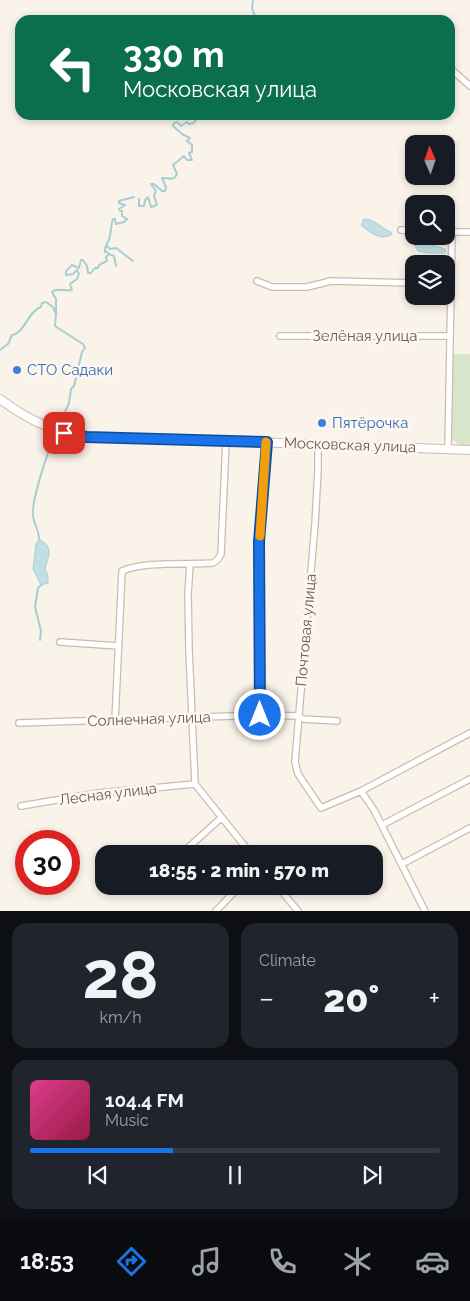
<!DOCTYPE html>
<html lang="en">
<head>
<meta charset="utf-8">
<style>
	:root { --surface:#171b24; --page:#20242c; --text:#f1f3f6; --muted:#9ea1a6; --line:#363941; --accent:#1a73e8 }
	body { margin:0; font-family:Raleway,sans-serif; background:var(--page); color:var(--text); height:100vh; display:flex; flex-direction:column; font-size:19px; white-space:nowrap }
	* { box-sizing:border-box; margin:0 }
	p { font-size:16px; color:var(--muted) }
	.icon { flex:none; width:28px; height:28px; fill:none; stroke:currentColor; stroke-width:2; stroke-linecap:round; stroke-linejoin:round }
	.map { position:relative; height:911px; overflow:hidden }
	.drawer { display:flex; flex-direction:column; gap:12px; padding:12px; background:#0d0f14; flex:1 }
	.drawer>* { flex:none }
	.top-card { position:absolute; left:15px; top:15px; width:440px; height:105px; border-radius:15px; box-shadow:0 2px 8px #0003; background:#0b6e4f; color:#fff; overflow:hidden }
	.needle { width:32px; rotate:358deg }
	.buttons { position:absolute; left:405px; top:135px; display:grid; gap:10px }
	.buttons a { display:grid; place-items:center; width:50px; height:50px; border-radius:10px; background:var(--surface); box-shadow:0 2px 8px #0003; font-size:25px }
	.speed { position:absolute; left:15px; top:830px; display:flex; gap:10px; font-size:25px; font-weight:700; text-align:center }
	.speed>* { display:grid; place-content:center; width:65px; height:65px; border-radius:50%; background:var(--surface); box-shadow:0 2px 8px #0003; line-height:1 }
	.speed .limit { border:8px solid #d22; background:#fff; color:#111 }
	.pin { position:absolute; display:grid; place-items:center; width:42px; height:42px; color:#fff; margin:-21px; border-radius:10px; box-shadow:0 2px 8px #0006 }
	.me { position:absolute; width:55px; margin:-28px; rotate:0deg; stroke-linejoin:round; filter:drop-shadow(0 0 4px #0008) }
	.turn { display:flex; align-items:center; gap:18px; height:105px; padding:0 25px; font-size:22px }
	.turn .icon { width:65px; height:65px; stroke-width:2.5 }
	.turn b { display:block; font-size:35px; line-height:42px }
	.big { font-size:38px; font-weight:800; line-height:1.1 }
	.drawer .card { flex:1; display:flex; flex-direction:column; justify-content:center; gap:8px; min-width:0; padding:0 18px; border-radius:15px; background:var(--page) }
	.drawer .dial { align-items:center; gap:0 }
	.dial b { font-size:65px; line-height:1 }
	.song { display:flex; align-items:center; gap:15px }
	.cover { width:60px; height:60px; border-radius:8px; background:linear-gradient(135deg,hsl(330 70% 55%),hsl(340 70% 35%)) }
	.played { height:5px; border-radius:2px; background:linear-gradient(90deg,var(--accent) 35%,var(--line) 35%) }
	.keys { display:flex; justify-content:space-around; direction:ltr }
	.heat { display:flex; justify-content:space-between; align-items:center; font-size:28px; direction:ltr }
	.drawer .tiles { flex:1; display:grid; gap:12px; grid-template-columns:1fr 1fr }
	.card:last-child { grid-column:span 2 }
	.trip { position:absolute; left:95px; top:845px; width:288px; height:50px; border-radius:15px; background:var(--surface); box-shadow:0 2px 8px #0003; font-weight:800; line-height:50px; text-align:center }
	.dock { display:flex; height:80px; justify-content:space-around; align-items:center; background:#090b0e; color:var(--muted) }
	.dock .icon { width:35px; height:35px }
	.dock .current { color:var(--accent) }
	.dock b { font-size:22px; color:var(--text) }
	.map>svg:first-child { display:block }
</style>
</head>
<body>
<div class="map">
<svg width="470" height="911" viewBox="0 0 470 911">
	<rect width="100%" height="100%" fill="#faf3ea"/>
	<path fill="#d7e6ca" d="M451,354H470V446C460,446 455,444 450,435Z"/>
	<path fill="#c1dfe2" stroke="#a8ced2" d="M364,219C374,218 382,229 391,232L392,234C382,242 369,232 361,225Z
		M417,240L445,249L446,253H428L418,251L414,244Z
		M39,539C55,549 48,555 45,569L48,576V583L41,585L33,569L36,544Z"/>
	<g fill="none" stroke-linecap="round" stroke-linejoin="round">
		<path stroke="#a8ced2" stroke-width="2" d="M253,0L252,8L256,20
			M139,199V206H144L145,200L148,197L151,207L157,205L154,196L156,191L151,184H154L162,191H165L166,187L162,178C167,177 174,182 177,174L173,165L184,156L187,160H192L189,153L192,152V145L187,141L190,138L182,134L173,126L174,123L177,122L181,126L187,122L189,124L194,123L197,117H207L208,115
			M106,245L110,249L116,248L133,261
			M109,254L114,256L116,266
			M56,314L55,326L83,344L85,348L82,352L74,386L71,389L69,403L59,426
			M0,350L8,344L12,335C24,334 29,310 41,307L42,303L46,302L53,307L56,314V299L52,292C58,287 66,292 72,290L70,284L77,279L79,274L77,270L73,274L66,275V271L72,265L79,268L81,260H83L87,266L88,273H91L95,268H98L99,265L107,261L106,257L109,254L107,252H105C104,245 109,243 110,236C111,230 111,225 113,219H115L116,224L124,222L127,219L122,216V211H120L119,209L125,205L119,203V201L134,197
			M39,539C39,530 34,524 33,516C31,501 48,451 55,435
			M40,640L41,631L35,607L38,588L41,585"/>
		<defs>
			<path id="minor" d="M450,68L470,86
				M401,230L414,231
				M446,232H470
				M257,281L272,287H307L331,281L414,283
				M280,336H449
				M318,444V470L315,524L295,762L298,774L321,808L361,791L470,733
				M448,449L452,232
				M190,565L188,594L189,650L195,784L251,854
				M60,642L119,646
				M260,715L259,542L267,442
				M115,721L122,571C145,561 187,565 213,563L218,559L221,554L226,441
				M19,723L260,715L298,716L303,719L337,721
				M361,791L374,810L425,911
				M21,806L98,793L195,784
				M382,825L470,779
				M181,854L221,818
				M402,864L470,828
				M277,886L298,911
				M216,911L240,886"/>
			<path id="secondary" d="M0,399C28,420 52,431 86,437L226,441L470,450"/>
		</defs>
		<use href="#minor" stroke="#cbbbb1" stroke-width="8"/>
		<use href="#secondary" stroke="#cdbbaf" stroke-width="10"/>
		<use href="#minor" stroke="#fff" stroke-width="5.5"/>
		<use href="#secondary" stroke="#fff" stroke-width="8"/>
	</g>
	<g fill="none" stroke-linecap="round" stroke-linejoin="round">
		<defs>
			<path id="route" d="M64,433L86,437L267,442L259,542L260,715"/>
		</defs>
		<use href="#route" stroke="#114b97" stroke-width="12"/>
		<use href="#route" stroke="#1a73e8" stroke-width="9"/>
		<path stroke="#f59e0b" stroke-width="9" d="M260,536L266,442"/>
	</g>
	<g fill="#3f7fe0" stroke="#fdf7f0" stroke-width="2">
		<circle cx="17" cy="370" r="5"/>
		<circle cx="322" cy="423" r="5"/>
	</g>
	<g text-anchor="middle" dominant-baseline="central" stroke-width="5" stroke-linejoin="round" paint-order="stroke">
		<g font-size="15" fill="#725a50" stroke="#fdf7f0">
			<text x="365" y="336">Зелёная улица</text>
			<text transform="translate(350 445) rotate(2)">Московская улица</text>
			<text transform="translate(306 630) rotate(-85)">Почтовая улица</text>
			<text transform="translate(149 719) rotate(-2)">Солнечная улица</text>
			<text transform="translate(108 794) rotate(-7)">Лесная улица</text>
		</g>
		<g font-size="15" fill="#366cbe" stroke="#fdf7f0" text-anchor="start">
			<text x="27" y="370">СТО Садаки</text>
			<text x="332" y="423">Пятёрочка</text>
		</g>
	</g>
</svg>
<div class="buttons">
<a><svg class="needle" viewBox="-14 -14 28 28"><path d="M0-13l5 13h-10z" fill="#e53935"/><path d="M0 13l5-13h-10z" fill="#9ea1a6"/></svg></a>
<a><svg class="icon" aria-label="search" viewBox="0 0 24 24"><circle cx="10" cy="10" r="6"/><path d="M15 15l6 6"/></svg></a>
<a><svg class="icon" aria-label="layers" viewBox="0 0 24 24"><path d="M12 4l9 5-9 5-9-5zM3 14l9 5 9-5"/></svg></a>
</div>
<div class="speed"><div class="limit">30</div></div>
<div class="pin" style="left:64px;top:433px;background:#d93025"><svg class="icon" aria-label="arrive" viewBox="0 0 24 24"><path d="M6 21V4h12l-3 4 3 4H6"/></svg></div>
<svg class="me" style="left:260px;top:715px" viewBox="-20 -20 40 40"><circle r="17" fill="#1a73e8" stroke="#fff" stroke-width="3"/><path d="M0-11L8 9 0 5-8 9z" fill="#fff"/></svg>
<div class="trip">18:55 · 2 min · 570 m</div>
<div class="top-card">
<div class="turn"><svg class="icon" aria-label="left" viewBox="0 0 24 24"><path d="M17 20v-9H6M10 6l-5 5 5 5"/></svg><div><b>330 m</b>Московская улица</div></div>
</div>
</div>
<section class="drawer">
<div class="tiles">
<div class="card dial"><b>28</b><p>km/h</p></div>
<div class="card"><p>Climate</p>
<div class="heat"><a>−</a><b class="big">20°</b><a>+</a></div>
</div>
<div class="card">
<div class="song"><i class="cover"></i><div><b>104.4 FM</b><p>Music</p></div></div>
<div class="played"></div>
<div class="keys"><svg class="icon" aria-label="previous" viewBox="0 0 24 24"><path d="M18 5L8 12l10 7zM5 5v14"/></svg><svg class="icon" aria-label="pause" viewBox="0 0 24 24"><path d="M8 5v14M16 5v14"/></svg><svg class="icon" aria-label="next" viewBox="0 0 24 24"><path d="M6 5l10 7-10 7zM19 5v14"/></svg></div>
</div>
</div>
</section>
<nav class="dock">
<b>18:53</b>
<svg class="icon current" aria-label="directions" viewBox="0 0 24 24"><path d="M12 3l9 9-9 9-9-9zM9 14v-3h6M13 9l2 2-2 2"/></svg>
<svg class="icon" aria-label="music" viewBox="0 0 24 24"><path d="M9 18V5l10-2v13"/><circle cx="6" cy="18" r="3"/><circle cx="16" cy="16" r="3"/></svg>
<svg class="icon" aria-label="phone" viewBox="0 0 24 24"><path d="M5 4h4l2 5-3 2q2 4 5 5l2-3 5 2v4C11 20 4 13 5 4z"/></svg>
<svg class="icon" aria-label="climate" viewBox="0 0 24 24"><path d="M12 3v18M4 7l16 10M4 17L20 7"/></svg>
<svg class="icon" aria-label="car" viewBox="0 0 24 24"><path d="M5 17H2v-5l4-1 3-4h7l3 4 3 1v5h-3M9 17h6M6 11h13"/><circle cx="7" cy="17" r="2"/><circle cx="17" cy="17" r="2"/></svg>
</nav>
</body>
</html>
